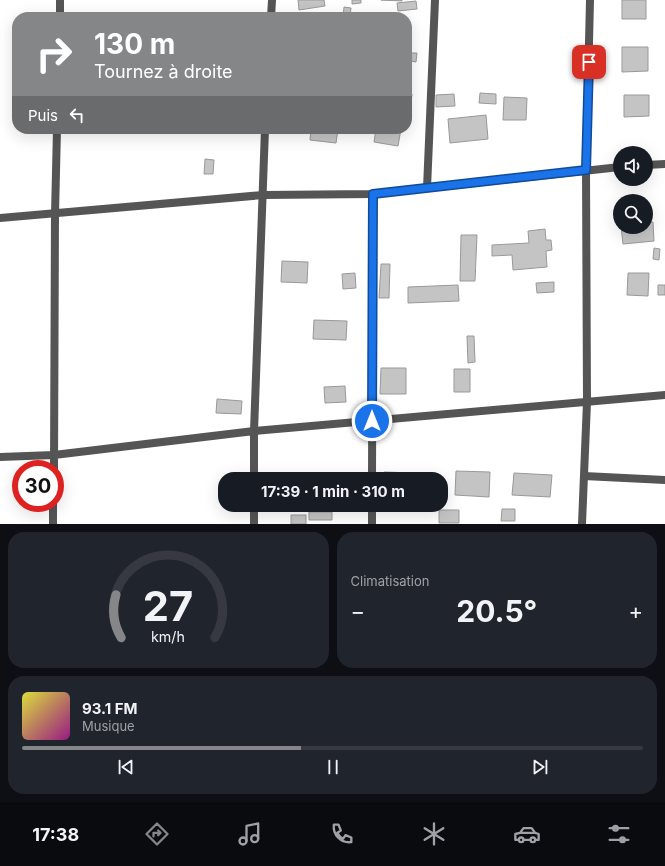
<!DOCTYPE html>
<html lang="fr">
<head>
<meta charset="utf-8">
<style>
	:root { --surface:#171b24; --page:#20242c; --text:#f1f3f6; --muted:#9ea1a6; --line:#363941; --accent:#858687 }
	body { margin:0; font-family:Inter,sans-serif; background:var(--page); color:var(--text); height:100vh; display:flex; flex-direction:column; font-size:15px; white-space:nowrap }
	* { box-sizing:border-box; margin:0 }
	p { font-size:13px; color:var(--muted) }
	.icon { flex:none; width:22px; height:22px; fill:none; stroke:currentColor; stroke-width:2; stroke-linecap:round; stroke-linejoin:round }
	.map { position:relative; height:524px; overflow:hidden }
	.side { display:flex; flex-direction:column; gap:8px; padding:8px; background:#0d0f14; flex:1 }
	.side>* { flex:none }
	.hud { position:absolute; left:12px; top:12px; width:400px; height:122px; border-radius:16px; box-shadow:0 4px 16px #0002; background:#858687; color:#fff; overflow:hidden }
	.buttons { position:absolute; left:613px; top:146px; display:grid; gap:8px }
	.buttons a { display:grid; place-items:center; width:40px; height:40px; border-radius:50%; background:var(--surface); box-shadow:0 4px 16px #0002; font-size:20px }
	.speed { position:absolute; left:12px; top:460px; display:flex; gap:8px; font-size:20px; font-weight:700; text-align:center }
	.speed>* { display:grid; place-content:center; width:52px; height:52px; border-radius:50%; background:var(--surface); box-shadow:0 4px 16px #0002; line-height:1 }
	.speed .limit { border:6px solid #d22; background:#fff; color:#111 }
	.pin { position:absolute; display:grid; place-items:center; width:34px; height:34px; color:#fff; margin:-17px; border-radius:8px; box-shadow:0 2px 6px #0006 }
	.me { position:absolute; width:44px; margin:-22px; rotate:0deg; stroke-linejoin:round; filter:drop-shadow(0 0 3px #0008) }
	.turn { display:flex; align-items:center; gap:14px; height:84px; padding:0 16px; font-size:18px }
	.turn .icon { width:52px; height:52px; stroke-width:2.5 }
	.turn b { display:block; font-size:28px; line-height:34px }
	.then { display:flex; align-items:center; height:38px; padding:0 16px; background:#0003; gap:8px; font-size:15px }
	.big { font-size:30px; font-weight:700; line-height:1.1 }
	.side .tile { flex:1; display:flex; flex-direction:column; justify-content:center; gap:6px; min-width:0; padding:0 14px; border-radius:16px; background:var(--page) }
	.side .dial { align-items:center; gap:0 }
	.dial svg { height:104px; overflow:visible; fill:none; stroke:var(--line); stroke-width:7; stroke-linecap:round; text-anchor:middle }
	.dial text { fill:var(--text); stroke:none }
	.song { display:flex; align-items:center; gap:12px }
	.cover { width:48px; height:48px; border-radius:6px; background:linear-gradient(135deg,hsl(60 70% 55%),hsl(310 70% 35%)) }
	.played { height:4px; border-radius:2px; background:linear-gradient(90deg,var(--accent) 45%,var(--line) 45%) }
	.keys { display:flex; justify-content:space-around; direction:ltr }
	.heat { display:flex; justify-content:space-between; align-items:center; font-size:22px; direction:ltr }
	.side .tiles { flex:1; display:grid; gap:8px; grid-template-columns:1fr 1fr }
	.tile:last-child { grid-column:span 2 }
	.trip { position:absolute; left:218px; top:472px; width:230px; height:40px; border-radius:16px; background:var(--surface); box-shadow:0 4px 16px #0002; font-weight:700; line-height:40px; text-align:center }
	.tabs { display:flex; height:64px; justify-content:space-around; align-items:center; background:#090b0e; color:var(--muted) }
	.tabs .icon { width:28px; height:28px }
	.tabs .selected { color:var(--accent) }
	.tabs b { font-size:18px; color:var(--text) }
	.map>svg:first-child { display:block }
</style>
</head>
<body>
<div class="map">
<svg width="665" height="524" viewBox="0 0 665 524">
	<rect width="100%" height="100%" fill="#fff"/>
	<path fill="#c4c4c4" stroke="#999" d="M298,0H324L325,6L299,10Z
		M352,0H361V3L352,4Z
		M381,0H402V1Z
		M622,0H646V19H622Z
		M416,1L417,9L398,11L397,3Z
		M344,7L351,8L350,17H343Z
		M622,47H648V71L622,72Z
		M410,53H417L416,62L410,61Z
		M407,93L412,94L411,102H407Z
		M480,93L496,94V104L479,103Z
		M454,94L455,106L436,107V95Z
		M624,95H649V116L624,117Z
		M504,97L527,98L526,120H503Z
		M486,115L488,139L450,143L448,119Z
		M311,129H338L336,143L310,140Z
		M376,129H401L398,146L374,142Z
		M205,159L214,160L213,174H204Z
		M646,222H653L654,241L623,244L621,227H646Z
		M545,229L546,240H551L552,250L546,251L547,267L513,270L512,255L492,256V245L529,243L528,231Z
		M461,235H477L475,281H460Z
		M654,248L660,249L659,260L653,259Z
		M282,261L308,262L307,283L281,282Z
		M381,264H390L389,298H379Z
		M355,273L356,288L343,289L342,274Z
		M628,273H649L648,296L627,295Z
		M554,282V292L537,293L536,283Z
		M458,285L459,301L408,303V287Z
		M658,285H665V295H658Z
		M314,320L347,321L346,340L313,339Z
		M467,336H474L475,362L468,363Z
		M381,368H406V394H380Z
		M454,369H470V392H454Z
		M345,386L346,402L325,403L324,387Z
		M217,399L242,401L241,414L216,413Z
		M456,471L490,472L489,497L455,495Z
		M384,472L416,473L415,479H384Z
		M514,473L552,475L550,497L512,495Z
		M315,477H327V479H315Z
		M502,509H515V521H501Z
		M439,510H459V523H439Z
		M309,512H332V520H309Z
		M291,515H306V524H291Z"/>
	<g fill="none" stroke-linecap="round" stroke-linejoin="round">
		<path stroke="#555" stroke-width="8" d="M60,17V0
			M271,17L272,0
			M427,188L435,0
			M0,457L54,455L254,431L665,395
			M54,469L55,214L57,129
			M584,476L665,480
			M254,479V431L265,129
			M372,479L373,194
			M254,505V524
			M53,524V503
			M372,524V505
			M582,524L587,402L586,170L590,0"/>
		<path stroke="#555" stroke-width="8" d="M646,165L665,164
			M0,218L263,195L373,194L620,167"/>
	</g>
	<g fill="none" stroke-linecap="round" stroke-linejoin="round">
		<defs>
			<path id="route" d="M372,421L373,194L586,170L589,62"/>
		</defs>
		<use href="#route" stroke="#114b97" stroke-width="10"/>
		<use href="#route" stroke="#1a73e8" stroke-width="7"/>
	</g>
</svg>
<div class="buttons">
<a><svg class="icon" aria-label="sound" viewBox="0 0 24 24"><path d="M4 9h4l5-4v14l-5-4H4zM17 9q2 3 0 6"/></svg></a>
<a><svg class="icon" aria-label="search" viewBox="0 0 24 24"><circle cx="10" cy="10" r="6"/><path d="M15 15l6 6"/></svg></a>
</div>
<div class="speed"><div class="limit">30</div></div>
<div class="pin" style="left:589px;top:62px;background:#d93025"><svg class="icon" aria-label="arrive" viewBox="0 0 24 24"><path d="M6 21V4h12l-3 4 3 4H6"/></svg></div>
<svg class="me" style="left:372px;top:421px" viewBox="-20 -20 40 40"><circle r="17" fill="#1a73e8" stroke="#fff" stroke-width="3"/><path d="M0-11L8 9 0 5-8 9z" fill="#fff"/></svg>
<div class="trip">17:39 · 1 min · 310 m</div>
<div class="hud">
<div class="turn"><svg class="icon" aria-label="right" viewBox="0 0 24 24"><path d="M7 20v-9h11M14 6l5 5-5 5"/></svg><div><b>130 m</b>Tournez à droite</div></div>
<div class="then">Puis<svg class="icon" aria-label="left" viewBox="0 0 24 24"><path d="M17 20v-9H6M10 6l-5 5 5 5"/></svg></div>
</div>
</div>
<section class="side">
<div class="tiles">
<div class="tile dial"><svg viewBox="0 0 100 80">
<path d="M14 69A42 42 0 1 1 86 69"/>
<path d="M14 69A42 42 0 0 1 10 36" stroke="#858687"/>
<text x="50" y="56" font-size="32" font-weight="700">27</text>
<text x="50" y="72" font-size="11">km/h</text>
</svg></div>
<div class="tile"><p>Climatisation</p>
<div class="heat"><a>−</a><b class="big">20.5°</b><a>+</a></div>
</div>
<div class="tile">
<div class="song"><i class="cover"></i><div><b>93.1 FM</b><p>Musique</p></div></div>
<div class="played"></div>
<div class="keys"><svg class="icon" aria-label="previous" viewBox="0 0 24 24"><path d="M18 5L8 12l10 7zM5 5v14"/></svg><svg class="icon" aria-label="pause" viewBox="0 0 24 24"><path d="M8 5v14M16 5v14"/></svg><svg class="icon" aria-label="next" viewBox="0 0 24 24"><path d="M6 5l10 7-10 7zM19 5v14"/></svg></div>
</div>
</div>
</section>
<nav class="tabs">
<b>17:38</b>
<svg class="icon selected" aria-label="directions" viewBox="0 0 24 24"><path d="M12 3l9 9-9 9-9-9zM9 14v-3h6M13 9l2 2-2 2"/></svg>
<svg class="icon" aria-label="music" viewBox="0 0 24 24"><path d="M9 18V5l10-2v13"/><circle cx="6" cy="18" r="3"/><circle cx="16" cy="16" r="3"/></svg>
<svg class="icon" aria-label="phone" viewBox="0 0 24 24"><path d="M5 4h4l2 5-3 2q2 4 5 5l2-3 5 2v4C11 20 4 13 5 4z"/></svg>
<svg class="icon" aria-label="climate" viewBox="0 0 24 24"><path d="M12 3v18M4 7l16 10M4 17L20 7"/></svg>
<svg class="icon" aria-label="car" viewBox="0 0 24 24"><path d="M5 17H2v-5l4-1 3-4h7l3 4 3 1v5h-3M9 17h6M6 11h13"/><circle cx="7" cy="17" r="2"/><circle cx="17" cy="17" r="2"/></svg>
<svg class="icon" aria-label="filters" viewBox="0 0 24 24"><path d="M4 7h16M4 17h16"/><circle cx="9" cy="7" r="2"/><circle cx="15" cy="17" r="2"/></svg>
</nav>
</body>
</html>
